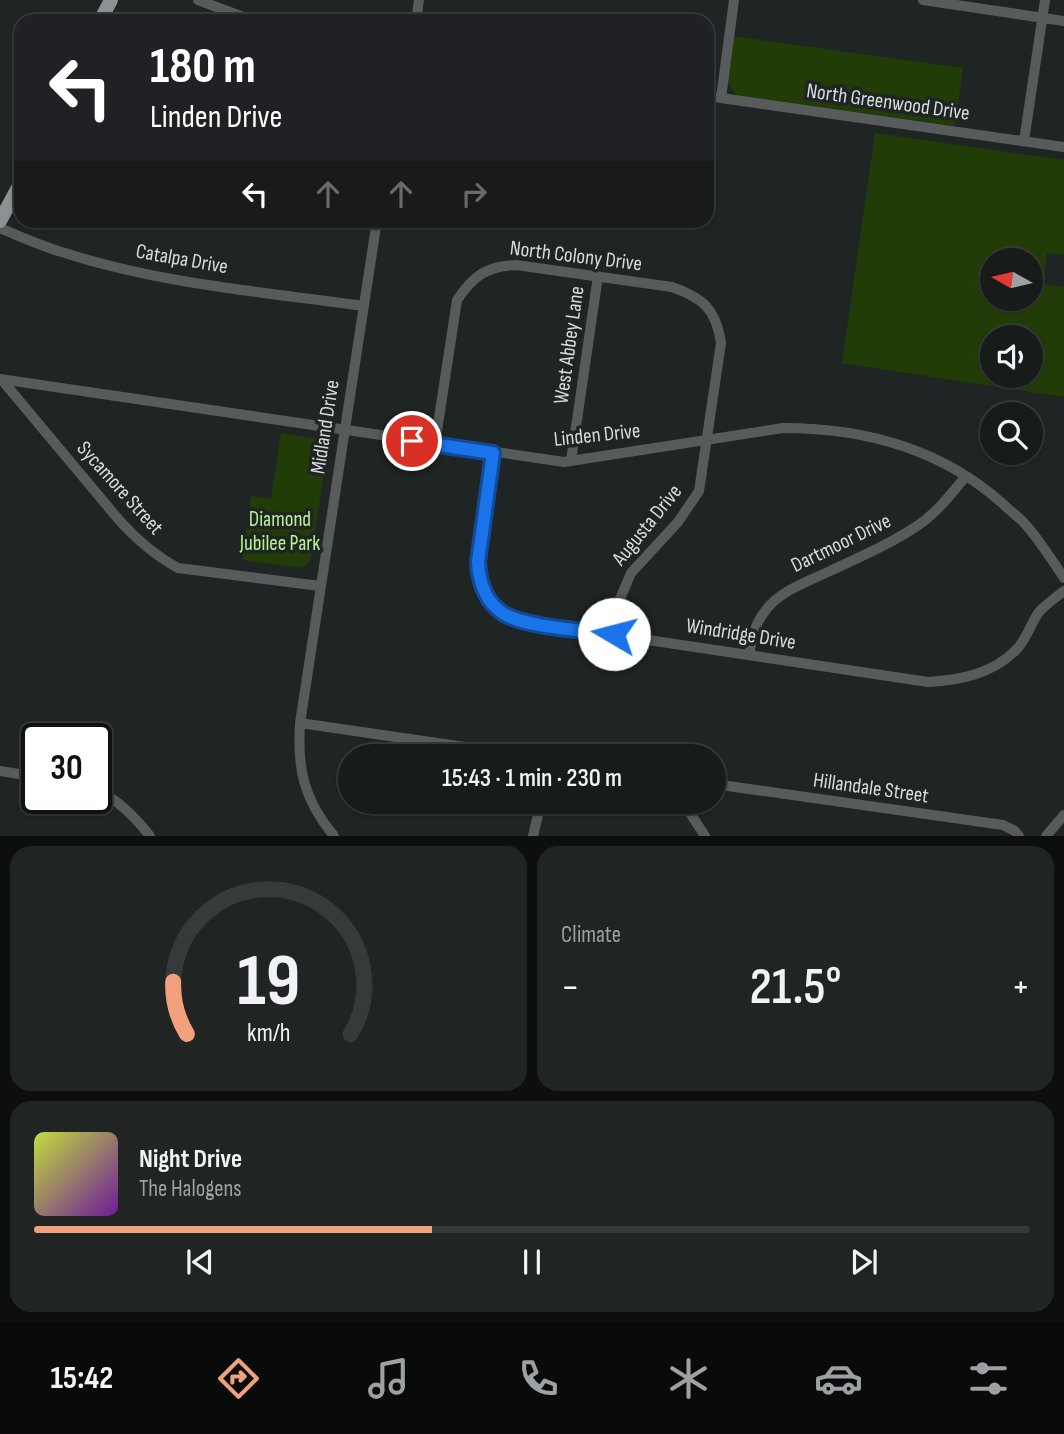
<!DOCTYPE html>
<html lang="en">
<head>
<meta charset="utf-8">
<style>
	:root { --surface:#171c1b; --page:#202524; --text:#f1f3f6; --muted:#9ea1a3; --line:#363a3a; --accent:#f1a17c }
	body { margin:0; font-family:"Sofia Sans Condensed",sans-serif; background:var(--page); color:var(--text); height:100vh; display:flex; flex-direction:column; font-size:26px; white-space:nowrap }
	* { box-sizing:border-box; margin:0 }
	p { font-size:23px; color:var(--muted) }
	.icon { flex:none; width:38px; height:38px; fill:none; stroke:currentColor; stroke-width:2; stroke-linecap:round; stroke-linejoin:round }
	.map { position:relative; height:836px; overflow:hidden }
	.side { display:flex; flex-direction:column; gap:10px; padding:10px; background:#0d0f0f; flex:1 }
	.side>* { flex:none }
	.top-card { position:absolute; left:14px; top:14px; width:700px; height:214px; border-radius:21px; box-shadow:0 2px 5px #0004,0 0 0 2px var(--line); background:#202124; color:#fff; overflow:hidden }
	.needle { width:46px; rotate:278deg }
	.buttons { position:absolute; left:980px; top:248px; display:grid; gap:14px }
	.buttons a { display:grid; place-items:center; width:63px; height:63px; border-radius:50%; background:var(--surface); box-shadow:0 2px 5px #0004,0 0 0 2px var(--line); font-size:35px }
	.speed { position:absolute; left:21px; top:723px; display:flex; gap:14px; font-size:35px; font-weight:700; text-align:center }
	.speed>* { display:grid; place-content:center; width:91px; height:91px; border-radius:50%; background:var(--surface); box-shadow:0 2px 5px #0004,0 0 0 2px var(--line); line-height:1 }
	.speed .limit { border:4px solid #111; border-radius:10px; background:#fff; color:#111 }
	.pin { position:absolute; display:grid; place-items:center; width:60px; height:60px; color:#fff; margin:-30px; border:4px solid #fff; border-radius:50%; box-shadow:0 2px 7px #0007 }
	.me { position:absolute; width:77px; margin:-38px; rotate:278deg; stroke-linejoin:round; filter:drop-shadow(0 0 5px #0008) }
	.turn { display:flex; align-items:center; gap:24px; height:147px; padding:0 21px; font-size:32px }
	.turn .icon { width:91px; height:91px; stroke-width:2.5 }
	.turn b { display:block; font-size:49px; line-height:60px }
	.lanes { display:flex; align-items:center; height:66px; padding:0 21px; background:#0003; justify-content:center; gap:35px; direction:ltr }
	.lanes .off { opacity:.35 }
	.big { font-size:52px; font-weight:600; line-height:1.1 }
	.side .widget { flex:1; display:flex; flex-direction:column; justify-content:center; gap:10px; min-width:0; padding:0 24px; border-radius:21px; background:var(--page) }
	.side .dial { align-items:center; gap:0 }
	.dial svg { height:182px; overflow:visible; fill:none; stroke:var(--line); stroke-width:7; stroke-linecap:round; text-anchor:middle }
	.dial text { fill:var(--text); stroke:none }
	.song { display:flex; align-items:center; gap:21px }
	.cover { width:84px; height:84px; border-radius:10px; background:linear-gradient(135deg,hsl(70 70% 55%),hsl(280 70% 35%)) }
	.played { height:7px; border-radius:4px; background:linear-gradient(90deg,var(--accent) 40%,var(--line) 40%) }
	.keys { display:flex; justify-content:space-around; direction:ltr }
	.heat { display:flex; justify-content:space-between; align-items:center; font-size:38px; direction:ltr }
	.side .tiles { flex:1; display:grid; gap:10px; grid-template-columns:1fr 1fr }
	.widget:last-child { grid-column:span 2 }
	.trip { position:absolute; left:338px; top:744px; width:388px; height:70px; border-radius:35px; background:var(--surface); box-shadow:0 2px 5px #0004,0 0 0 2px var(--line); font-weight:600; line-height:70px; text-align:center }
	.tabs { display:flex; height:112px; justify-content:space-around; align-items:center; background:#090b0b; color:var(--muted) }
	.tabs .icon { width:49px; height:49px }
	.tabs .on { color:var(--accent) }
	.tabs b { font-size:32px; color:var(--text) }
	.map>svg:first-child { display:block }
</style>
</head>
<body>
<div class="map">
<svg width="1064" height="836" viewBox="0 0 1064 836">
	<rect width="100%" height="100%" fill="#1f2524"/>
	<path fill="#223c08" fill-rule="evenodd" d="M732,36L963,68L955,126L736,95L726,80Z
		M875,133L1064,160V255L1047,253L1043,284L1064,287V397L842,363ZM992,261H1031V299H992ZM992,338H1031V376H992Z
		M281,433L329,441L310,562L301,568L242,560L251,496L271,499Z"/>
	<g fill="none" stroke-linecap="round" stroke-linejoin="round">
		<path stroke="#585b5c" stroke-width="10" d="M198,0L254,21
			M923,0L1064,21
			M416,21L419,0
			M707,96L1064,147
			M721,98L734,0
			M1024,141L1045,0
			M0,228C21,237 43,247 65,253C161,284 264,292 364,306
			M0,379L564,462L783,428C864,428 941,449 1002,503C1010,511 1019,517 1026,525C1040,541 1052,560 1064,578
			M2,380L119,520C137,540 154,555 178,568L320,586
			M435,444L457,300C473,276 487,266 516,265L672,287C703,298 716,309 721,343L699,491L678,522L631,573L617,606L613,634
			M493,453L478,562C479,598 496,611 528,622L928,682C961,680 993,674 1017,649C1027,638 1031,623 1039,612C1046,604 1056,597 1064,591
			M571,461L598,276
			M749,655C752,640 754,626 763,614C778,591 807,582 830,571C860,557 890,544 917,526C937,513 951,494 966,476
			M300,723L526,756
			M0,771L37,777
			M714,784L1003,825L1015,831L1019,836
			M96,789C119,801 134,816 150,836
			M685,802L688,810L705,836
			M334,836C304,800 297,769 300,723L377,220
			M533,836L541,802
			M1046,836L1064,815"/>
		<path stroke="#8c9294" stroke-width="14" d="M100,21L111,0
			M0,221L21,182"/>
	</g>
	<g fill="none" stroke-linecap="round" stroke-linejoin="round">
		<defs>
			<path id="route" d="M412,441L493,453L478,562C479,582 486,603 504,614C528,628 585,630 614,634"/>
		</defs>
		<use href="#route" stroke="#114b97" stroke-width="18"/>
		<use href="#route" stroke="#1a73e8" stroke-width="12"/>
	</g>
	<g text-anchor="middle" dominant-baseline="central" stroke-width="7" stroke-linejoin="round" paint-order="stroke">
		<g font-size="21" fill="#d8dcdc" stroke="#1f2524">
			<text transform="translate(888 102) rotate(8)">North Greenwood Drive</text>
			<text transform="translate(576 256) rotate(7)">North Colony Drive</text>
			<text transform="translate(182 259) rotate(10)">Catalpa Drive</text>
			<text transform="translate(569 345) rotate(-82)">West Abbey Lane</text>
			<text transform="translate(325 427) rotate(-81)">Midland Drive</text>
			<text transform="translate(597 435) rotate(-6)">Linden Drive</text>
			<text transform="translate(120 488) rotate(48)">Sycamore Street</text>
			<text transform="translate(647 525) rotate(-51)">Augusta Drive</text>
			<text transform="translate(841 543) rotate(-26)">Dartmoor Drive</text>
			<text transform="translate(741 634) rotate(9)">Windridge Drive</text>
			<text transform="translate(871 788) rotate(8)">Hillandale Street</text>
		</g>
		<g font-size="21" fill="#baf390" stroke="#1f2524">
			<text x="280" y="519">Diamond<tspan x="280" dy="24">Jubilee Park</tspan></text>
		</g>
	</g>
</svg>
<div class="buttons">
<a><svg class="needle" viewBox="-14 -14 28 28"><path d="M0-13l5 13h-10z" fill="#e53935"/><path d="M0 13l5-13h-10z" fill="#9ea1a3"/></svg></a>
<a><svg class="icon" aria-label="sound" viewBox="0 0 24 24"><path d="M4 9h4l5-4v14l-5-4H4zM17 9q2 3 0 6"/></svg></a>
<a><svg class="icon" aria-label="search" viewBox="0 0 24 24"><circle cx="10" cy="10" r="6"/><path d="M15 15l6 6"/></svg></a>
</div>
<div class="speed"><div class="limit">30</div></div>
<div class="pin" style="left:412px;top:441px;background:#d93025"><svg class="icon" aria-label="arrive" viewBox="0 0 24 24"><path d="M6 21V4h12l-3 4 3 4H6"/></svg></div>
<svg class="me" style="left:614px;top:634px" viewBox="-20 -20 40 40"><circle r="19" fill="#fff"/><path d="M0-13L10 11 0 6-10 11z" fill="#1a73e8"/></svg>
<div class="trip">15:43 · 1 min · 230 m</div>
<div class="top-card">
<div class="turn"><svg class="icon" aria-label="left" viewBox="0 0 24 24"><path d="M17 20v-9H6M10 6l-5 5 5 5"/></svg><div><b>180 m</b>Linden Drive</div></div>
<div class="lanes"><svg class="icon" aria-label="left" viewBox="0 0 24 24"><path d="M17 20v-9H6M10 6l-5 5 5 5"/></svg><svg class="icon off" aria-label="ahead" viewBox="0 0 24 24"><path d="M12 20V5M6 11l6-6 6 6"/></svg><svg class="icon off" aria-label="ahead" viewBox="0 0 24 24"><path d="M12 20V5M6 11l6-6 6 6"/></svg><svg class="icon off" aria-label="right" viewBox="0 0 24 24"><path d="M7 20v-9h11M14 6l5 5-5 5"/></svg></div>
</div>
</div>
<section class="side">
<div class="tiles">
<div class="widget dial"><svg viewBox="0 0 100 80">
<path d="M14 69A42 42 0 1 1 86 69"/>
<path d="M14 69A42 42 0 0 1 8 46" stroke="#f1a17c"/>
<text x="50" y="56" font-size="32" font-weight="700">19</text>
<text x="50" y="72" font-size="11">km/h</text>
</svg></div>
<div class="widget"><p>Climate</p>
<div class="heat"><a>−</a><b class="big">21.5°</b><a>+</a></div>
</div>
<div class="widget">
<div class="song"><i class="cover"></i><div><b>Night Drive</b><p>The Halogens</p></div></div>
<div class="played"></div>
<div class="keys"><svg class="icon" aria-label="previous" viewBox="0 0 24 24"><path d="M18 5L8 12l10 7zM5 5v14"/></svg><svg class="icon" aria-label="pause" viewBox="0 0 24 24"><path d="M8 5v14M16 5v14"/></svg><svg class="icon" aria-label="next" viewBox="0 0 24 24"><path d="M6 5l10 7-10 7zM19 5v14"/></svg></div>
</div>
</div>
</section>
<nav class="tabs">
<b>15:42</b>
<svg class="icon on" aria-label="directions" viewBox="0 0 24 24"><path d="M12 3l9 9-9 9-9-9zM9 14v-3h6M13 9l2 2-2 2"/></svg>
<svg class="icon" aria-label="music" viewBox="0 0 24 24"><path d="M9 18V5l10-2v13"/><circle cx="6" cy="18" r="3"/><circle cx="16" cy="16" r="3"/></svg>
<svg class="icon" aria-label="phone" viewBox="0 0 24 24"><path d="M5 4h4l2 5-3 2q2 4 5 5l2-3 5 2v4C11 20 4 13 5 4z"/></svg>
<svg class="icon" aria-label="climate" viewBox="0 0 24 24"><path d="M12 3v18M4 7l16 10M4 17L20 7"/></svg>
<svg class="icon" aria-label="car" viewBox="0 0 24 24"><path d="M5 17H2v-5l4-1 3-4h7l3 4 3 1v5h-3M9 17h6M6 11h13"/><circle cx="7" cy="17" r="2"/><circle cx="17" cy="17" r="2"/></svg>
<svg class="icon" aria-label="filters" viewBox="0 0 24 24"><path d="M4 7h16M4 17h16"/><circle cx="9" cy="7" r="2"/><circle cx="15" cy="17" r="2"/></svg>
</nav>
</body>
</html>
